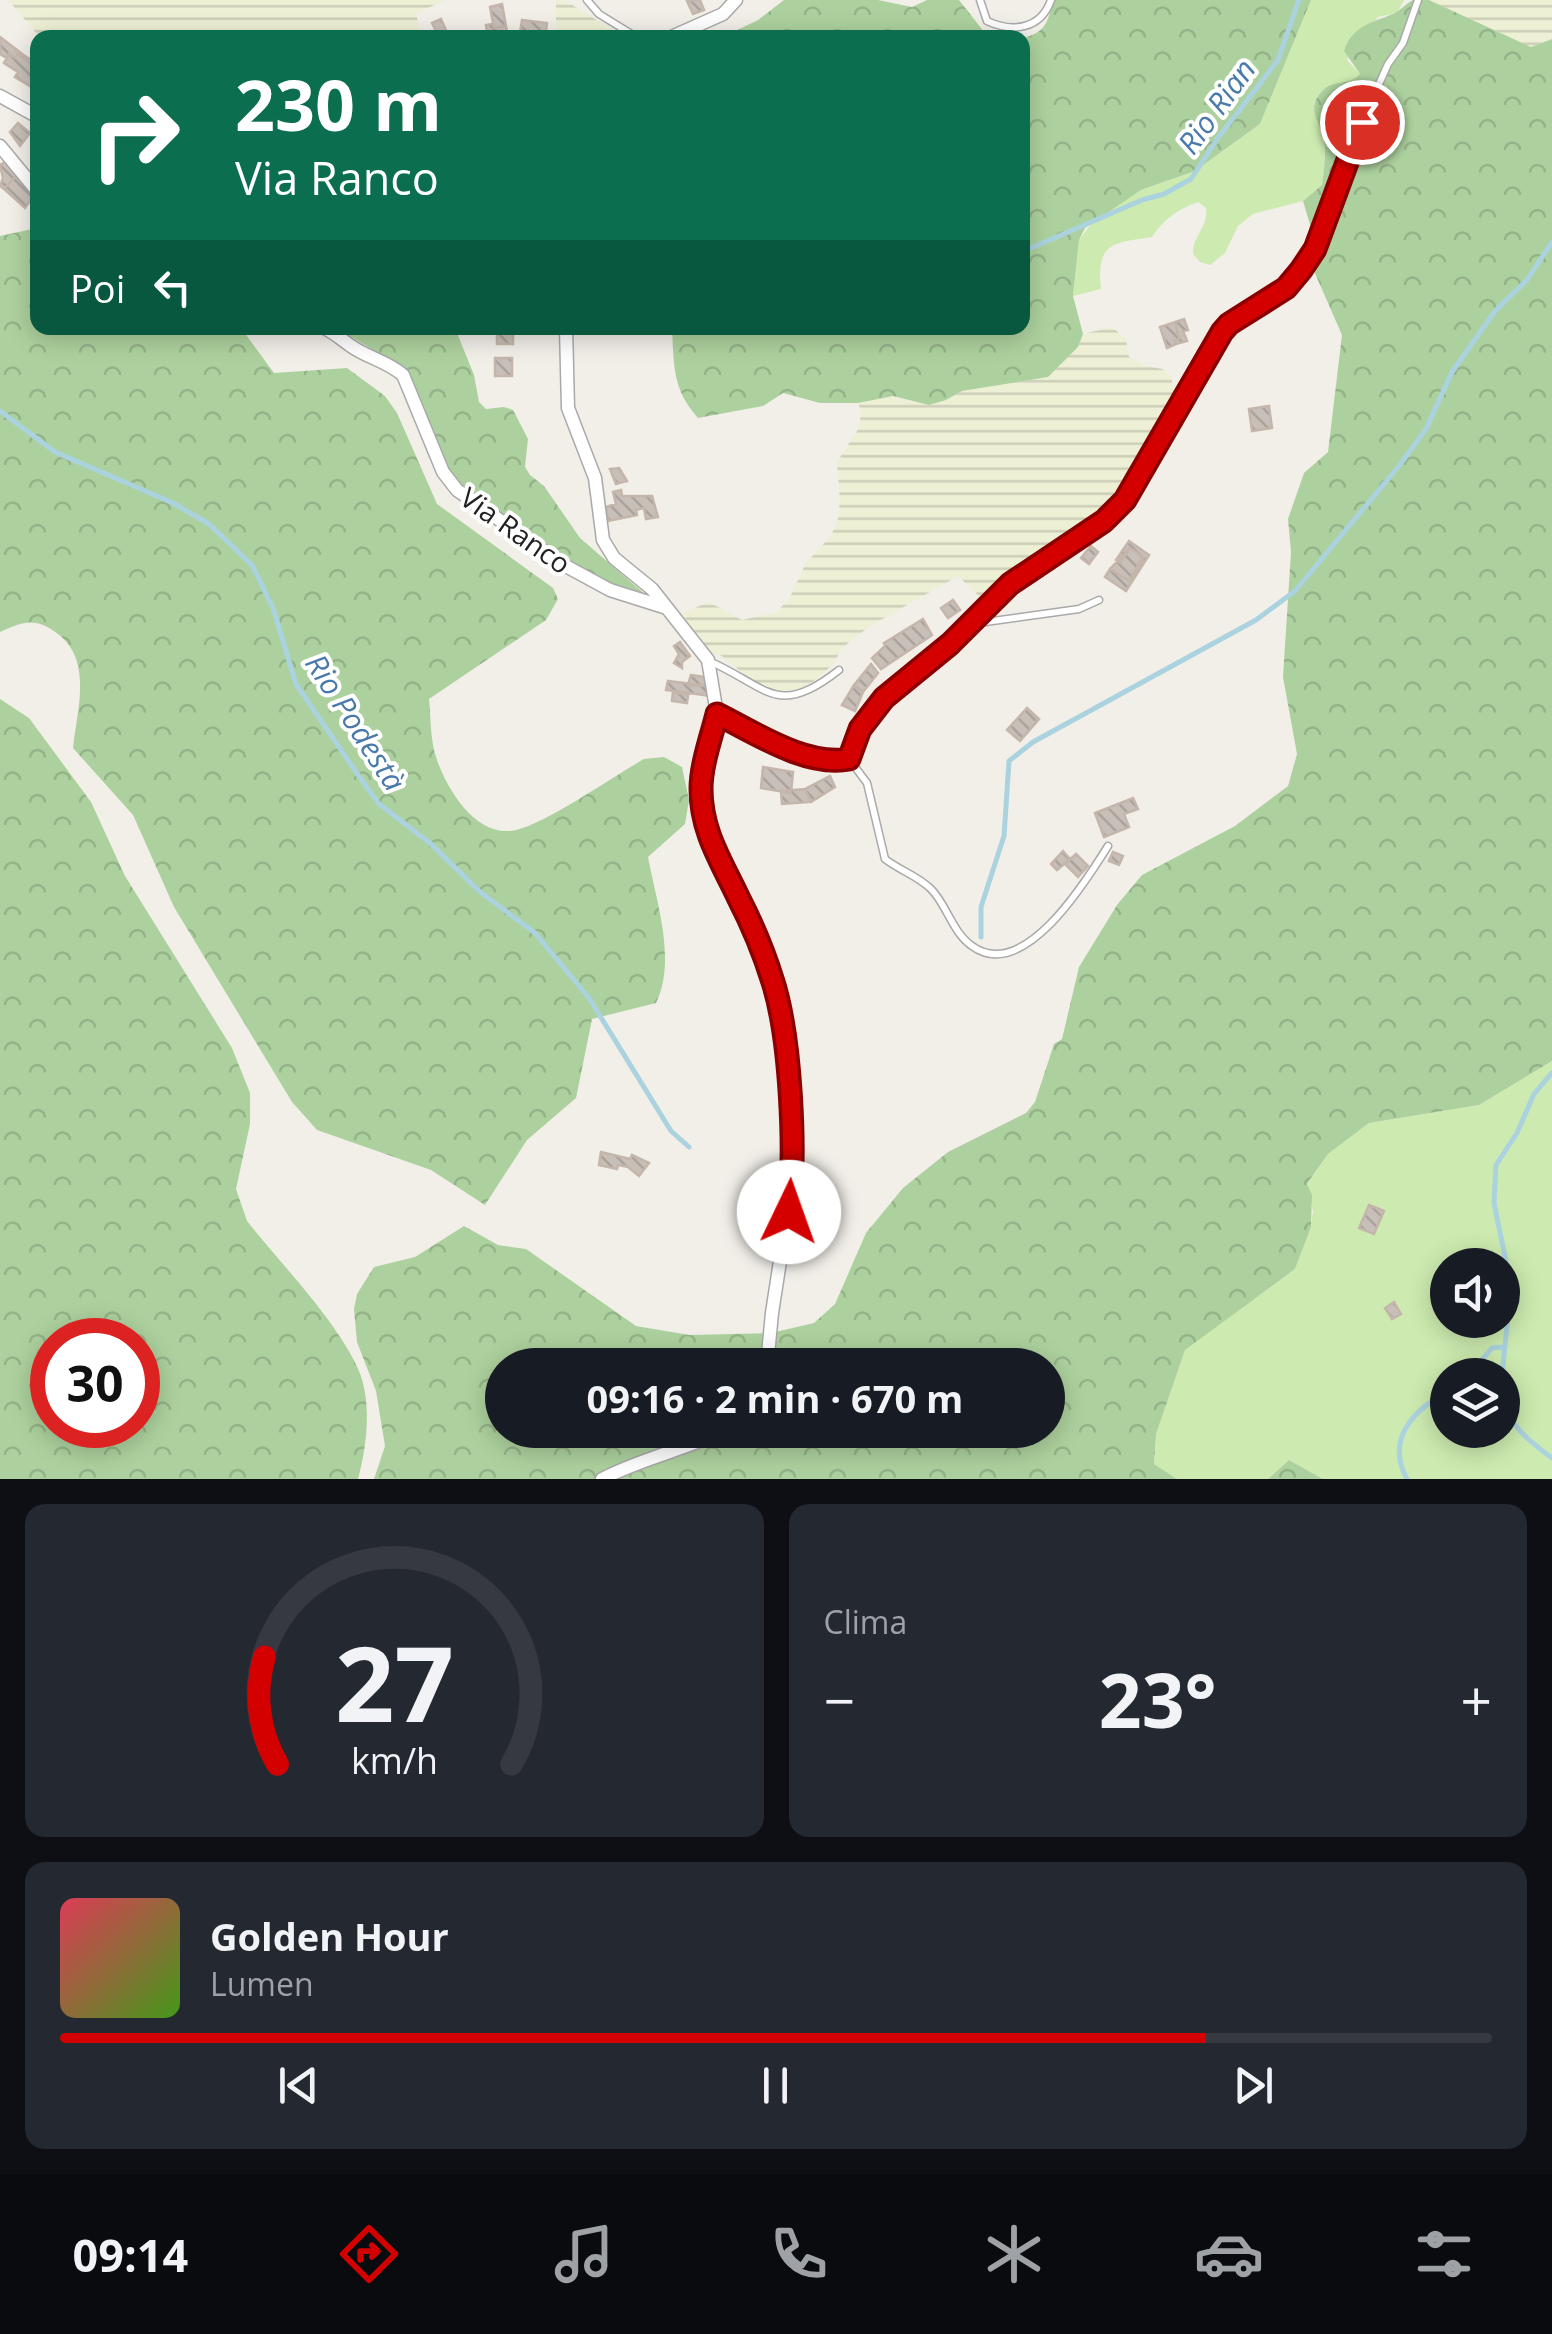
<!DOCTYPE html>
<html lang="it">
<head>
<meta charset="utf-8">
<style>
	:root { --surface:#171b24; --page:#242831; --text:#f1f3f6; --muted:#9ea1a6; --line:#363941; --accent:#d40000 }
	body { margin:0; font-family:"Open Sans",sans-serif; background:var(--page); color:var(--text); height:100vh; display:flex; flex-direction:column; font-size:38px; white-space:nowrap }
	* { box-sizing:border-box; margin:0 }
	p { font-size:32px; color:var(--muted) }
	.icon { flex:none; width:55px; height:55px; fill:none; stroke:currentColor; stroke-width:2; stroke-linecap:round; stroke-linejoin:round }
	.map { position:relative; height:1479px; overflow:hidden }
	.sheet { display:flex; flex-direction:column; gap:25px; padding:25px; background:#0d0f14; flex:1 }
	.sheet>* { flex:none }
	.guide { position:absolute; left:30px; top:30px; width:1000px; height:305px; border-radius:20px; box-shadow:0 5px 25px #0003; background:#0b6e4f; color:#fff; overflow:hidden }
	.controls { position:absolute; left:1430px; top:1248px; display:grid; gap:20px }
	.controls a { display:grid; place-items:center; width:90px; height:90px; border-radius:50%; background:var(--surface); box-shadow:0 5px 25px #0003; font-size:50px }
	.speed { position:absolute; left:30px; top:1318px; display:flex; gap:20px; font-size:50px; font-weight:700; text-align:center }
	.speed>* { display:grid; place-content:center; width:130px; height:130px; border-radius:50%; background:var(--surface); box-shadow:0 5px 25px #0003; line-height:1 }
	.speed .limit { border:15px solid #d22; background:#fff; color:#111 }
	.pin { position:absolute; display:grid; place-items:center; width:85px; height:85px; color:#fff; margin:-42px; border:5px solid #fff; border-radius:50%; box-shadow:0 2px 10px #0007 }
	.me { position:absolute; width:110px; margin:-55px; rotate:3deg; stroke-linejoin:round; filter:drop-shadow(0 0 8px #0008) }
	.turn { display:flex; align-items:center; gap:35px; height:210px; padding:0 40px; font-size:45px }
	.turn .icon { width:130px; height:130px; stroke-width:2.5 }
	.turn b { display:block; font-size:70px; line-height:85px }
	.then { display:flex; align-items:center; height:95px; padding:0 40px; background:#0003; gap:20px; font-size:38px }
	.big { font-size:75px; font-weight:700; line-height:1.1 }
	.sheet .card { flex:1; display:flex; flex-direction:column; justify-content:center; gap:15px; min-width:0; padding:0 35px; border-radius:20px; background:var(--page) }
	.sheet .dial { align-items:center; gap:0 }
	.dial svg { height:260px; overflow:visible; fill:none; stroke:var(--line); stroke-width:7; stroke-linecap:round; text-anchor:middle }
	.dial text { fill:var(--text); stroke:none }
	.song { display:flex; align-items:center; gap:30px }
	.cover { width:120px; height:120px; border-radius:15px; background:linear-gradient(135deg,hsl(350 70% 55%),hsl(100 70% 35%)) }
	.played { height:10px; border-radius:5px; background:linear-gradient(90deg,var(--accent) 80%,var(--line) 80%) }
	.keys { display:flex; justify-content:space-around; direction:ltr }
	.heat { display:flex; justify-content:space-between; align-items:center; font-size:55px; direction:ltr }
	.sheet .tiles { flex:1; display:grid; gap:25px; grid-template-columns:1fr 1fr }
	.card:last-child { grid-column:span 2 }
	.trip { position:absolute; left:485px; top:1348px; width:580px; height:100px; border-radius:50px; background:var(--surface); box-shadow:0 5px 25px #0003; font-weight:700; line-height:100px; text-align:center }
	.tab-bar { display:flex; height:160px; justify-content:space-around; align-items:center; background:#090b0e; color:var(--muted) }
	.tab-bar .icon { width:70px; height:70px }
	.tab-bar .active { color:var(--accent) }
	.tab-bar b { font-size:45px; color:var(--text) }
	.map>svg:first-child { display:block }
</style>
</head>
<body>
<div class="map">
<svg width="1552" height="1479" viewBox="0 0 1552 1479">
	<defs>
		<pattern id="farmland-rules" width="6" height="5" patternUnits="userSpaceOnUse" patternTransform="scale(2.5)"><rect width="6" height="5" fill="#eef0d5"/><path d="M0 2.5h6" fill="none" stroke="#ccceb7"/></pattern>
		<pattern id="forest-crowns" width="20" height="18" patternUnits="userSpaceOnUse" patternTransform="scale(2.5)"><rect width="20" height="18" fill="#add19e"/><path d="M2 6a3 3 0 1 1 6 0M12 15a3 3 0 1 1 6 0" fill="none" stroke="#95b388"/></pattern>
		<pattern id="building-back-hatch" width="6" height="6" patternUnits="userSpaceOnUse" patternTransform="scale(2.5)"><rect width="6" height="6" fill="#c7bfb8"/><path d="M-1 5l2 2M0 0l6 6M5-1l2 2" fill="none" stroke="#aba49e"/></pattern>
	</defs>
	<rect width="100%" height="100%" fill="#f2efe9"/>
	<path fill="url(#farmland-rules)" d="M12,0H444V1L416,13L421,37L38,38L37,46L34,44L35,32L10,2Z
		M556,0H564L624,37H556Z
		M1429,0H1552V39L1531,47Z
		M1112,327L1126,339L1129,357L1145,366L1163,369L1171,376L1175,398L1146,442L1116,503L1089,525L979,596L958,576L870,626L842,648L834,663L818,678L803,688L776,692L759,686L719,654H710L682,613L709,602L742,620L777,612L790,597L806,563L831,536L838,519L840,500L837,462L857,431L862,413L858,403L893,396L911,402L947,400L962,391L1048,377L1078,347L1083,334Z"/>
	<path fill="#cdebb0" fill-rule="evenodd" d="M1311,0H1404L1397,13L1378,17L1347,60L1360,74C1349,86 1334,79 1323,90C1306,106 1318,121 1323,135C1327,150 1324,170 1322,185L1303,201L1253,214L1238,226L1225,253L1210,265L1200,262L1193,254C1192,237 1209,226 1206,208L1198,202C1177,210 1165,218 1152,237C1113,243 1096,242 1101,289L1073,296L1079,240L1094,220L1141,190L1195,171L1260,124Z
		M1552,1061V1479H1323L1289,1460L1268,1479H1177L1154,1464L1156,1434L1185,1349L1295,1269L1311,1227L1313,1211L1307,1185L1328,1154L1369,1123L1479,1105ZM1448,1265H1502V1320H1448ZM1448,1375H1502V1430H1448Z"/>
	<path fill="url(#forest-crowns)" fill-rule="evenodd" d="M784,0H878L912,7L927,0H959L988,37H723L758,20Z
		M1053,0H1311L1260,124L1195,171L1141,190L1085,228L1079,240L1073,296L1083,334L1078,347L1048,377L962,391L946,400L929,405L893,396L858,403H820L783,393L763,406L698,418C672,389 674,365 672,328H1022L1023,38C1046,32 1048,22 1053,0Z
		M1413,0H1429L1531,47L1552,39V1061L1479,1105L1369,1123L1328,1154L1307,1184L1312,1195L1311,1227L1295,1269L1185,1350L1156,1434L1154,1464L1177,1479H374L385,1446L376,1391L357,1342L354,1309L357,1294L374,1267L415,1257L464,1226L498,1245L526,1249L636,1326L689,1335L771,1333L814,1323L835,1304L866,1233L903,1188L948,1152L1026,1113L1035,1102L1054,1044L1062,1039L1079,967L1117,905L1142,875L1235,826L1288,786L1297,754L1283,677L1291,552L1288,519L1304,473L1328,452L1342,335L1310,262L1311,228L1303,201L1322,185C1324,170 1327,150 1323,135C1318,120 1306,107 1323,90C1334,79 1349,86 1360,74L1344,51C1352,26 1371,23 1393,14C1400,11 1405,4 1413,0ZM502,1365H1048V1430H502Z
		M37,228L38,328H241L274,373L347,368L385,396L397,413L437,504L553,588L558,599L546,620L429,699C431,718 430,741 437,760C448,791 477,839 516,830C549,822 612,777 644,759L664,757L682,767L689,800L685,824L648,857C656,901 677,960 656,1003L592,1019L576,1098L527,1140L485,1205L431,1170L317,1130L292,1102L174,907L133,815L73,748C77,710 93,661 58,634C36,617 24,621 0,632V236Z
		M336,328H455L474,375L479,402L486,409L504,407L513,410L528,439L525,467L530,475L544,486L580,538L646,595H631L551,553L459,486L450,473L403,367Z
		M0,699L29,718L91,802L125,876L232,1048L250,1093V1124L236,1189L247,1221C281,1264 338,1322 359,1371C372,1403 367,1446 358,1479H0ZM52,1340H138V1425H52Z
		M1289,1460L1323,1479H1268Z"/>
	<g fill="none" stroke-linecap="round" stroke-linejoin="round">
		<path stroke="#aad3df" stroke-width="5" d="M1022,252L1142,200L1164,194L1191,179L1218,138L1278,60L1299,0
			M0,411L55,452L173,503L209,524L252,565L273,608L296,684L356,772L379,804L431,844L480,892L535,933L589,998L671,1131L689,1147
			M981,937V907L1004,836L1009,761L1033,742L1256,620L1295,591L1399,466L1426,429L1452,372L1495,311L1527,280L1552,242
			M1469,1375L1492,1348L1503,1347
			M1502,1375L1511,1286L1494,1203L1496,1165L1517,1133L1534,1094L1552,1073
			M1502,1392C1506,1423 1527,1440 1552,1458
			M1407,1479C1385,1439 1414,1409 1448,1392"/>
	</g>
	<path fill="url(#building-back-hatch)" stroke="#c4b6ab" stroke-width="2.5" d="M700,0L704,10L693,14L687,1Z
		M502,4L506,26L494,28L490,7Z
		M441,19L448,35L439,38L432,23Z
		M522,20L547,23L545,38H530V34L520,33Z
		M493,24L494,28L506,26L508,36L488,38L486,25Z
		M0,37L25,56L31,60L29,62L18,54L15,58L9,54L7,58L0,54Z
		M9,54L15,58L18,54L38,64V75L30,86L15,77L18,72L4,63Z
		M18,123L30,133L20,146L10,132Z
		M5,162L16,176L4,189L0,186L3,178L0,165Z
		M16,176L35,194L25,208L4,189Z
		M1184,319L1188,330L1183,331L1187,341L1176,344L1175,340L1179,339L1175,322Z
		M1175,322L1179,339L1175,340L1176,344L1167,348L1160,327Z
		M497,328H513V344H497Z
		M495,358H512V376H495Z
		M1269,406L1272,428L1252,431L1249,409Z
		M619,468L627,481L616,484L610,469Z
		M621,490L622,496H652L658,517L646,519L644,508L636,510L637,515L608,521L606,507L616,504L613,492Z
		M1129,541L1149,555L1126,591L1105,577L1110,569L1129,581L1141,565L1143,557L1130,548L1120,563L1116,560Z
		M1091,546L1098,552L1089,564L1081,558Z
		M1130,548L1143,557L1129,581L1110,569Z
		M953,600L960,610L948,618L941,608Z
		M923,619L932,635L881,669L872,658L885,646L884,643Z
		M680,642L690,656L682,662V668L674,663L679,654L674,646Z
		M871,664L878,673L863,692L854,685Z
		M691,675L706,677L708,686L688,685Z
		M668,681L708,686L711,696L666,690Z
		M854,685L863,692L855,711L842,705Z
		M673,692L688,695L687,703L672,701Z
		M1027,708L1039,719L1020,741L1007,730Z
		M763,767L793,772L791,793L761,788Z
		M830,776L835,787L811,802L805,789Z
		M805,789L811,802L782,804L781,791Z
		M1133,798L1138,809L1124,814L1129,827L1104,837L1095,813Z
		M1063,851L1070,859L1057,870L1051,864Z
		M1113,852L1123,856L1119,865L1109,861Z
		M1076,854L1088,866L1078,877L1065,864Z
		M601,1152L630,1159L632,1155L649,1163L639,1176L628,1167L618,1165L617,1169L599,1165Z
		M1369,1205L1384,1211L1374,1234L1359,1228Z
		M1394,1302L1401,1314L1392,1319L1385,1308Z"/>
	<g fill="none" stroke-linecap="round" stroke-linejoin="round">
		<defs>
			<path id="lane" d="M587,0L599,14L638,38
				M980,0L987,21C1013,33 1041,29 1051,0
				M971,624L1079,609L1099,600
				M709,661C768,687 777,719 839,670
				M718,715C756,733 805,767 849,759L860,729L885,699L950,644L1010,584L1115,511L1125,500L1223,332L1229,324L1286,288L1315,249L1362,122L1388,64L1403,43L1418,0
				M849,759L867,783L885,859C899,870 918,876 931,889C947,905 952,932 972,946C1023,983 1085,883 1108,846"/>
			<path id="street" d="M669,38L723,14L736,0
				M0,96L38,117
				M0,146L38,192
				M324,328C335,333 342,340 351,346C368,358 387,361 403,375L443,472L457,490L562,564L610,590L667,608L708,660L717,714L701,787L705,823L721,868L757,938L774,985L781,1019L790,1109L792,1184L772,1313L767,1365
				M566,328L568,408L595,478L603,540L614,558L652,589L667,608
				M602,1479C642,1458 685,1450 725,1430"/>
		</defs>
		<use href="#lane" stroke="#a9a9a9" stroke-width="9"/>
		<use href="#street" stroke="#a9a9a9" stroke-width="15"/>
		<use href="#lane" stroke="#fff" stroke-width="6"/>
		<use href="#street" stroke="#fff" stroke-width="12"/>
	</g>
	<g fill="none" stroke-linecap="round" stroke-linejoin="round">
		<defs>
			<path id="route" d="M789,1212C796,1152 791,1039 773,982C764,953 752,924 738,897C721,861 701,831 701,789C701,765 711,738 717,714C754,732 805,767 849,759L860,729L884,698L950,644L1010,584L1104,521L1125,500L1222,332L1229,324L1286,288L1301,270L1315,249L1362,122"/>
		</defs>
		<use href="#route" stroke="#8a0000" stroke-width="25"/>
		<use href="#route" stroke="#d40000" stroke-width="18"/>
	</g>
	<g text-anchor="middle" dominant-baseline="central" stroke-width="8" stroke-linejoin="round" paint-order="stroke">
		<g font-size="28" fill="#222" stroke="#fff">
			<text transform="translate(516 530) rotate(35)">Via Ranco</text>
		</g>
		<g font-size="30" font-style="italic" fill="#4a7aab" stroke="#fff">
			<text transform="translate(1216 106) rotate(-54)">Rio Rian</text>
			<text transform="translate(356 722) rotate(57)">Rio Podestà</text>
		</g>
	</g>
</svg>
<div class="controls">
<a><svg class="icon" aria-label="sound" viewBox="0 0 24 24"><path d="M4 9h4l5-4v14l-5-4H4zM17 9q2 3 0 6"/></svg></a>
<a><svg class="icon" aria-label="layers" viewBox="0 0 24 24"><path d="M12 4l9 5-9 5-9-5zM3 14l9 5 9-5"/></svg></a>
</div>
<div class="speed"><div class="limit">30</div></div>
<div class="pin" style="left:1362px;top:122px;background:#d93025"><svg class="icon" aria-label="arrive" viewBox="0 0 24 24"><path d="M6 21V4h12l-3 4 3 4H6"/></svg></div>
<svg class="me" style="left:789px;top:1212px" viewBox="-20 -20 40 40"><circle r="19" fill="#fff"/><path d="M0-13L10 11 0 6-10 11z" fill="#d40000"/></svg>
<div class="trip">09:16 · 2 min · 670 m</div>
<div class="guide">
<div class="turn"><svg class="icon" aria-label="right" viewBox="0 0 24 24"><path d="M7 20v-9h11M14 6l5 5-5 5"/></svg><div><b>230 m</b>Via Ranco</div></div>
<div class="then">Poi<svg class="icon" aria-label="left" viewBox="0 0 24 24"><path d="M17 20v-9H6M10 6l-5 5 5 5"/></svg></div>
</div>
</div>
<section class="sheet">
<div class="tiles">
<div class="card dial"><svg viewBox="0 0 100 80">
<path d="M14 69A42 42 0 1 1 86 69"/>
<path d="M14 69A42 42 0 0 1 10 36" stroke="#d40000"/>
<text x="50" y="56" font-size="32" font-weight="700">27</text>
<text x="50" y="72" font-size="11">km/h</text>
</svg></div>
<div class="card"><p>Clima</p>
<div class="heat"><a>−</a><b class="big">23°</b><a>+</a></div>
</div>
<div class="card">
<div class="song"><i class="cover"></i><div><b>Golden Hour</b><p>Lumen</p></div></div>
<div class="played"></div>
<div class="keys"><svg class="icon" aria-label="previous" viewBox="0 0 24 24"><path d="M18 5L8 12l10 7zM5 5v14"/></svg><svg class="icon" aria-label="pause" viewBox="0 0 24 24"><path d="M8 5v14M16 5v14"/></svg><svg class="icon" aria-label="next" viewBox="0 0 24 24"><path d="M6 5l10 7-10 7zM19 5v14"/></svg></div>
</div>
</div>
</section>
<nav class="tab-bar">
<b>09:14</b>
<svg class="icon active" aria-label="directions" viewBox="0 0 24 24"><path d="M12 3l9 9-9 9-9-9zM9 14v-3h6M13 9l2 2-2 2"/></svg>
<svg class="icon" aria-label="music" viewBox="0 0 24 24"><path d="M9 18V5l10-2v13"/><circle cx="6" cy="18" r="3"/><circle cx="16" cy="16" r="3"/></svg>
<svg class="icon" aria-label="phone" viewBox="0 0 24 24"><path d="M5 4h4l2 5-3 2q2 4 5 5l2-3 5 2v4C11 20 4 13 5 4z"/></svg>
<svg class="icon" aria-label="climate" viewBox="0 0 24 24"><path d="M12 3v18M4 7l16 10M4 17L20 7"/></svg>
<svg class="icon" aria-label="car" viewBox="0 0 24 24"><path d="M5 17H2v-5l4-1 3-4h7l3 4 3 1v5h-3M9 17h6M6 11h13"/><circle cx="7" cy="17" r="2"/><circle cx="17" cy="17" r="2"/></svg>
<svg class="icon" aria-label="filters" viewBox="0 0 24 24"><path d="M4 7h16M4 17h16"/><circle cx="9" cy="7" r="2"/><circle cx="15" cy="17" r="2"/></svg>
</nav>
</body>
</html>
